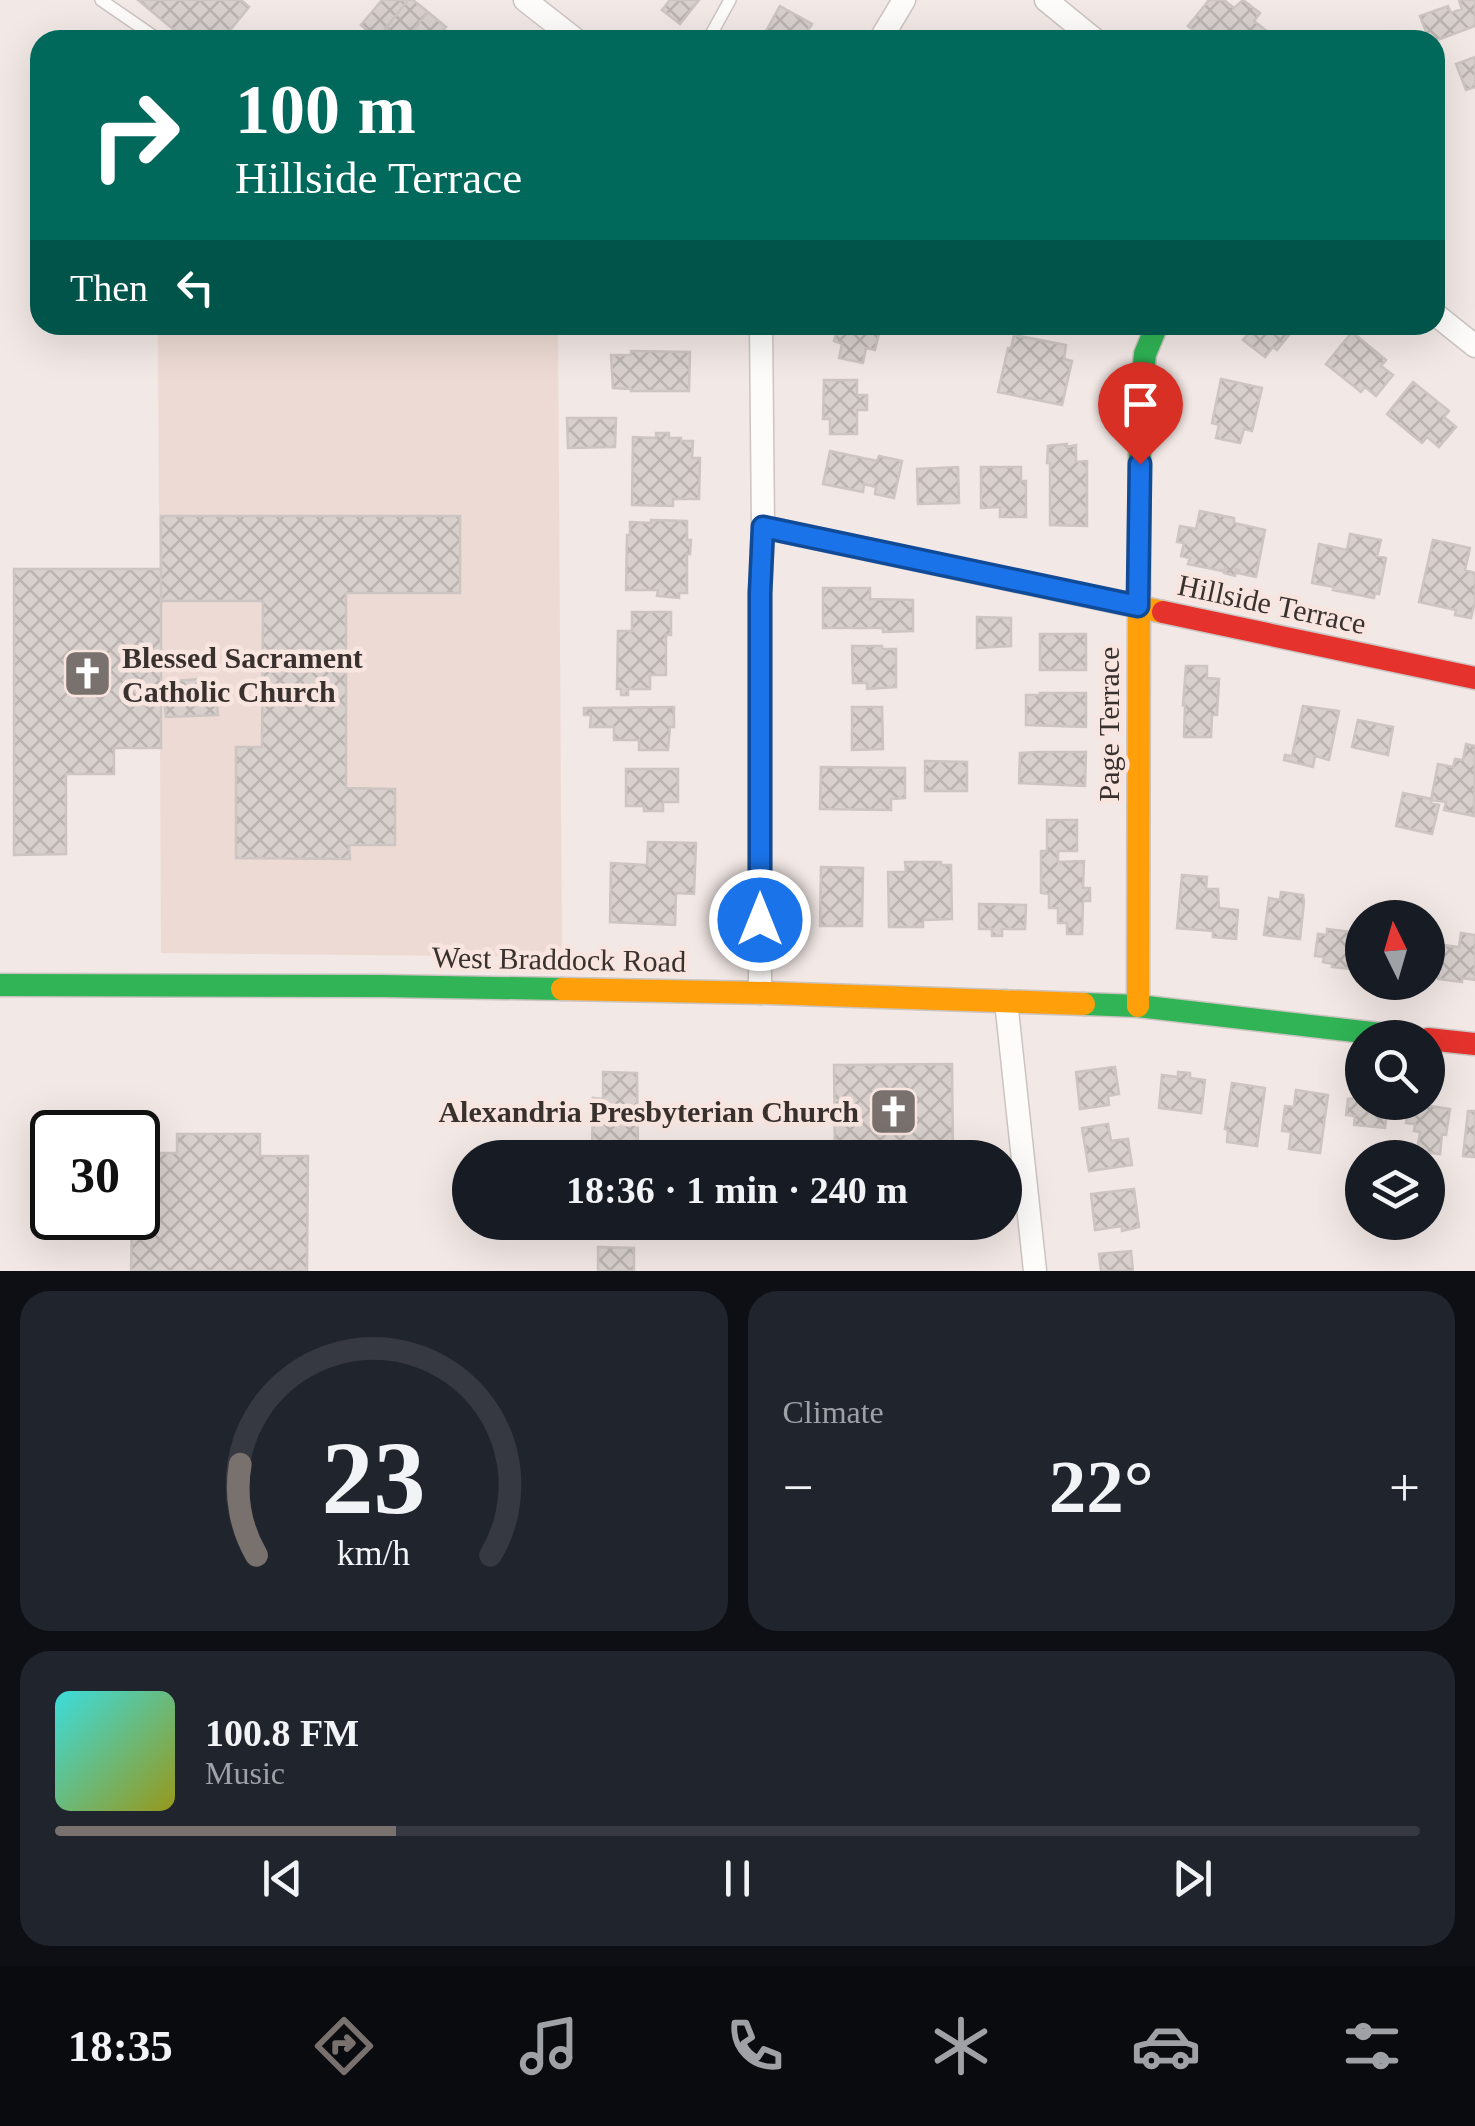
<!DOCTYPE html>
<html lang="en">
<head>
<meta charset="utf-8">
<style>
	:root { --surface:#171b24; --page:#20242c; --text:#f1f3f6; --muted:#9ea1a6; --line:#363941; --accent:#79716e }
	body { margin:0; font-family:Georgia,serif; background:var(--page); color:var(--text); height:100vh; display:flex; flex-direction:column; font-size:38px; white-space:nowrap }
	* { box-sizing:border-box; margin:0 }
	p { font-size:32px; color:var(--muted) }
	.icon { flex:none; width:55px; height:55px; fill:none; stroke:currentColor; stroke-width:2; stroke-linecap:round; stroke-linejoin:round }
	.map { position:relative; height:1271px; overflow:hidden }
	.details { display:flex; flex-direction:column; gap:20px; padding:20px; background:#0d0f14; flex:1 }
	.details>* { flex:none }
	.guide { position:absolute; left:30px; top:30px; width:1415px; height:305px; border-radius:30px; box-shadow:0 10px 40px #0002; background:#00695c; color:#fff; overflow:hidden }
	.needle { width:65px; rotate:355deg }
	.tools { position:absolute; left:1345px; top:900px; display:grid; gap:20px }
	.tools a { display:grid; place-items:center; width:100px; height:100px; border-radius:50%; background:var(--surface); box-shadow:0 10px 40px #0002; font-size:50px }
	.speed { position:absolute; left:30px; top:1110px; display:flex; gap:20px; font-size:50px; font-weight:700; text-align:center }
	.speed>* { display:grid; place-content:center; width:130px; height:130px; border-radius:50%; background:var(--surface); box-shadow:0 10px 40px #0002; line-height:1 }
	.speed .limit { border:5px solid #111; border-radius:15px; background:#fff; color:#111 }
	.pin { position:absolute; display:grid; place-items:center; width:85px; height:85px; color:#fff; margin:-102px -42px; border-radius:50% 50% 50% 0; rotate:-45deg; box-shadow:0 0 10px #0007 }
	.pin .icon { rotate:45deg }
	.me { position:absolute; width:110px; margin:-55px; rotate:0deg; stroke-linejoin:round; filter:drop-shadow(0 0 8px #0008) }
	.turn { display:flex; align-items:center; gap:35px; height:210px; padding:0 40px; font-size:45px }
	.turn .icon { width:130px; height:130px; stroke-width:2.5 }
	.turn b { display:block; font-size:70px; line-height:85px }
	.then { display:flex; align-items:center; height:95px; padding:0 40px; background:#0003; gap:20px; font-size:38px }
	.big { font-size:75px; font-weight:800; line-height:1.1 }
	.details .card { flex:1; display:flex; flex-direction:column; justify-content:center; gap:15px; min-width:0; padding:0 35px; border-radius:30px; background:var(--page) }
	.details .dial { align-items:center; gap:0 }
	.dial svg { height:260px; overflow:visible; fill:none; stroke:var(--line); stroke-width:7; stroke-linecap:round; text-anchor:middle }
	.dial text { fill:var(--text); stroke:none }
	.song { display:flex; align-items:center; gap:30px }
	.cover { width:120px; height:120px; border-radius:15px; background:linear-gradient(135deg,hsl(180 70% 55%),hsl(60 70% 35%)) }
	.played { height:10px; border-radius:5px; background:linear-gradient(90deg,var(--accent) 25%,var(--line) 25%) }
	.keys { display:flex; justify-content:space-around; direction:ltr }
	.heat { display:flex; justify-content:space-between; align-items:center; font-size:55px; direction:ltr }
	.details .tiles { flex:1; display:grid; gap:20px; grid-template-columns:1fr 1fr }
	.card:last-child { grid-column:span 2 }
	.trip { position:absolute; left:452px; top:1140px; width:570px; height:100px; border-radius:50px; background:var(--surface); box-shadow:0 10px 40px #0002; font-weight:800; line-height:100px; text-align:center }
	.menu { display:flex; height:160px; justify-content:space-around; align-items:center; background:#090b0e; color:var(--muted) }
	.menu .icon { width:70px; height:70px }
	.menu .on { color:var(--accent) }
	.menu b { font-size:45px; color:var(--text) }
	.map>svg:first-child { display:block }
</style>
</head>
<body>
<div class="map">
<svg width="1475" height="1271" viewBox="0 0 1475 1271">
	<defs>
		<pattern id="building-cross-hatch" width="8" height="8" patternUnits="userSpaceOnUse" patternTransform="scale(2.5)"><rect width="8" height="8" fill="#d8d0cd"/><path d="M0 0l8 8M0 8l8-8" fill="none" stroke="#bab3b0"/></pattern>
	</defs>
	<rect width="100%" height="100%" fill="#f2e8e5"/>
	<path fill="#eddad4" d="M158,325H558L562,957L161,953Z"/>
	<path fill="url(#building-cross-hatch)" stroke="#cdc5c2" stroke-width="2.5" d="M138,0H241L249,7L222,40H186Z
		M382,0H408L377,39L361,25Z
		M408,0H413L428,12L405,40H401L386,28Z
		M670,0H699L680,24L662,10Z
		M1209,0H1224L1234,8L1243,0L1260,13L1254,21L1274,37L1272,40H1205L1188,26Z
		M1459,0H1475V26L1435,41L1429,40L1420,16L1448,6L1451,13L1462,9Z
		M780,6L812,24L802,40H761Z
		M428,12L446,27L436,40H405Z
		M1475,57V87L1466,90L1456,64Z
		M838,325H881L875,350L866,348L863,363L839,358L842,344L834,341Z
		M1247,325H1297L1277,350L1273,347L1265,357L1243,340L1252,329Z
		M1352,332L1386,360L1381,366L1393,375L1376,396L1365,387L1361,392L1326,364Z
		M1014,335L1066,345L1064,359L1072,361L1062,405L998,392L1008,348H1011Z
		M631,351L690,352L689,391H631V389L613,388L611,355H631Z
		M1221,379L1262,388L1252,431L1244,429L1240,443L1216,438L1219,425L1212,423Z
		M824,380H857V395H867V410H857V434H830V419H823Z
		M1413,382L1449,411L1444,417L1456,427L1439,447L1427,437L1422,443L1387,414Z
		M567,418H616L615,447L568,448Z
		M656,433H669V438H681V441H693L692,458H700L699,499H673V506L632,505L633,437L656,438Z
		M1067,444V447L1076,445V462L1087,461V526L1050,525V463H1047L1048,446Z
		M830,451L877,461L879,456L902,461L894,498L875,494L876,487L864,484L863,492L823,484Z
		M958,467L959,503L918,504L917,469Z
		M981,467H1021V481H1026V517H1000V507L981,508Z
		M1200,511L1234,518V523L1265,530L1256,577L1238,573L1239,570L1236,569L1235,576L1224,573L1226,567L1223,571L1188,564L1190,558L1181,556L1184,543L1177,542L1180,526L1196,529Z
		M161,516H460V593H346V788L395,789V845H349L350,859L236,858V747H262L263,601H161Z
		M651,520L687,521V540H691L690,554H687V593H679V598L657,596L658,590H626L627,535H630V522L651,523Z
		M1350,534L1381,540L1377,556L1386,558L1379,594L1375,593L1374,598L1333,590L1334,587L1312,583L1319,544L1347,550Z
		M1433,540L1470,548L1465,570L1475,573V602L1471,618L1455,615L1456,610L1419,602Z
		M14,569H161V748H114V774H66V854L14,855Z
		M823,588H870V599L913,600V631L883,632V628H823Z
		M632,612H671V635H666V675H650V689H628V695H621V689H617L618,631H632Z
		M977,617L1011,618V646L977,648Z
		M1040,634H1086V670H1040Z
		M852,646H882V649H896V687L867,689V683H853Z
		M1186,666H1207V678L1219,679L1217,715H1212L1211,737H1184L1185,704L1183,705Z
		M214,678L218,715L166,717L162,682Z
		M1040,693H1086V727L1026,725V695H1040Z
		M1303,706L1339,711L1329,760L1315,756L1313,767L1284,760L1285,755L1292,756Z
		M674,707V727H670L668,750H639V740H614V727H590L591,715H584V708Z
		M852,707H882L883,749L852,750Z
		M1358,720L1393,727L1388,755L1352,747Z
		M1466,744L1475,746L1474,816L1444,810L1446,802L1431,800L1438,764L1453,767L1455,759L1463,760Z
		M1039,752H1086L1085,786L1019,783L1020,753Z
		M925,761L967,762V791H925Z
		M821,767L905,768V798L891,799V810L820,809Z
		M626,769H678V802H663V811H644V806H626Z
		M1403,793L1432,799L1431,803L1439,805L1432,834L1396,826Z
		M1047,820H1077V851H1058V862L1084,861L1083,888H1090V901H1083L1082,934H1067V923H1058V908H1049V894L1041,893V851H1047Z
		M648,842L696,843L694,894L676,893L675,925L610,922L611,863L647,865Z
		M905,862H941V865H951L952,919L923,920V927H889L888,872H906Z
		M821,867L863,868L862,926H820Z
		M1182,875L1207,877L1206,889H1218L1219,908L1238,910L1236,939L1213,937V931L1177,928Z
		M1281,892L1303,895L1304,902L1300,939L1264,935L1269,898L1280,900Z
		M979,904L1026,905L1025,929H1002V936H992V929H979Z
		M1327,929L1362,933L1360,966H1351L1350,969L1332,967L1333,964L1323,962L1324,957L1315,956L1318,934L1327,935Z
		M1461,933L1475,935V980L1462,978V982L1438,979L1442,945L1459,947Z
		M952,1064L953,1158H835L834,1065Z
		M1115,1067L1119,1094L1108,1096L1109,1105L1080,1109L1076,1072Z
		M603,1072L637,1073L638,1154L592,1153L593,1098L603,1099Z
		M1178,1072L1190,1073V1078L1205,1080L1201,1113L1159,1108L1162,1075L1178,1077Z
		M1232,1083L1265,1088L1257,1146L1227,1142L1228,1130L1225,1129Z
		M1296,1090L1328,1095L1320,1153L1289,1149L1291,1132L1282,1131L1285,1106L1294,1107Z
		M1357,1098L1362,1099V1102H1388L1385,1128L1354,1125L1355,1116L1346,1115L1348,1099Z
		M1417,1104L1450,1109L1446,1135L1442,1134L1440,1154L1417,1151L1420,1132L1414,1131L1415,1124L1406,1123L1408,1106L1417,1107Z
		M1468,1111H1475V1157L1463,1156Z
		M1108,1124L1111,1141L1128,1139L1132,1165L1089,1171L1082,1128Z
		M177,1134H260V1156H308L307,1271H131L132,1218H138V1153H177Z
		M1134,1189L1139,1227L1122,1231V1226L1095,1230L1091,1194Z
		M823,1222H969L970,1237L823,1238Z
		M598,1247L634,1248V1271H598Z
		M1131,1251L1133,1271H1101L1099,1254Z"/>
	<g fill="none" stroke-linecap="round" stroke-linejoin="round">
		<defs>
			<path id="lane" d="M101,0L159,40
				M708,40L730,0"/>
			<path id="street" d="M525,0L576,40
				M1046,0L1095,40
				M880,40L904,0
				M1435,314L1475,346
				M760,993V593L763,527L761,325
				M1006,1001L1035,1271"/>
			<path id="fast" d="M1139,588L1140,404L1145,354L1157,325
				M0,985L382,986L562,989
				M1084,1004L1138,1006L1415,1038"/>
			<path id="slow" d="M763,527L1163,612
				M562,989L769,993L1084,1004
				M1138,1006L1139,588"/>
			<path id="jam" d="M1163,612L1475,678
				M1428,1039L1475,1044"/>
		</defs>
		<use href="#lane" stroke="#ccc4c1" stroke-width="14"/>
		<use href="#street" stroke="#ccc4c1" stroke-width="25"/>
		<use href="#fast" stroke="#ccc4c1" stroke-width="25"/>
		<use href="#slow" stroke="#ccc4c1" stroke-width="25"/>
		<use href="#jam" stroke="#ccc4c1" stroke-width="25"/>
		<use href="#lane" stroke="#fdfcfb" stroke-width="11"/>
		<use href="#street" stroke="#fdfcfb" stroke-width="22"/>
		<use href="#fast" stroke="#30b455" stroke-width="22"/>
		<use href="#slow" stroke="#ff9f0a" stroke-width="22"/>
		<use href="#jam" stroke="#e5322d" stroke-width="22"/>
	</g>
	<g fill="none" stroke-linecap="round" stroke-linejoin="round">
		<defs>
			<path id="route" d="M760,920V593L763,527L1138,606L1140,464"/>
		</defs>
		<use href="#route" stroke="#114b97" stroke-width="25"/>
		<use href="#route" stroke="#1a73e8" stroke-width="18"/>
	</g>
	<defs>
		<symbol id="church-square" viewBox="-11 -11 22 22"><rect x="-9" y="-9" width="18" height="18" rx="4" fill="#79716e" stroke="#f8e5df"/><path d="M-1.2-6h2.4v3.5h3.3v2.4h-3.3V6h-2.4V-.1h-3.3v-2.4h3.3Z" fill="#fff"/></symbol>
	</defs>
	<g fill-rule="evenodd">
		<use href="#church-square" x="60" y="646" width="55" height="55"/>
		<use href="#church-square" x="866" y="1084" width="55" height="55"/>
	</g>
	<g text-anchor="middle" dominant-baseline="central" stroke-width="9" stroke-linejoin="round" paint-order="stroke">
		<g font-size="30" fill="#38312e" stroke="#f8e5df">
			<text transform="translate(1272 604) rotate(12)">Hillside Terrace</text>
			<text transform="translate(1108 724) rotate(-90)">Page Terrace</text>
			<text transform="translate(559 959) rotate(1)">West Braddock Road</text>
		</g>
		<g font-size="30" font-weight="bold" fill="#38312e" stroke="#f8e5df" text-anchor="start">
			<text x="122" y="657">Blessed Sacrament<tspan x="122" dy="34">Catholic Church</tspan></text>
			<text x="859" y="1111" text-anchor="end">Alexandria Presbyterian Church</text>
		</g>
	</g>
</svg>
<div class="tools">
<a><svg class="needle" viewBox="-14 -14 28 28"><path d="M0-13l5 13h-10z" fill="#e53935"/><path d="M0 13l5-13h-10z" fill="#9ea1a6"/></svg></a>
<a><svg class="icon" aria-label="search" viewBox="0 0 24 24"><circle cx="10" cy="10" r="6"/><path d="M15 15l6 6"/></svg></a>
<a><svg class="icon" aria-label="layers" viewBox="0 0 24 24"><path d="M12 4l9 5-9 5-9-5zM3 14l9 5 9-5"/></svg></a>
</div>
<div class="speed"><div class="limit">30</div></div>
<div class="pin" style="left:1140px;top:464px;background:#d93025"><svg class="icon" aria-label="arrive" viewBox="0 0 24 24"><path d="M6 21V4h12l-3 4 3 4H6"/></svg></div>
<svg class="me" style="left:760px;top:920px" viewBox="-20 -20 40 40"><circle r="17" fill="#1a73e8" stroke="#fff" stroke-width="3"/><path d="M0-11L8 9 0 5-8 9z" fill="#fff"/></svg>
<div class="trip">18:36 · 1 min · 240 m</div>
<div class="guide">
<div class="turn"><svg class="icon" aria-label="right" viewBox="0 0 24 24"><path d="M7 20v-9h11M14 6l5 5-5 5"/></svg><div><b>100 m</b>Hillside Terrace</div></div>
<div class="then">Then<svg class="icon" aria-label="left" viewBox="0 0 24 24"><path d="M17 20v-9H6M10 6l-5 5 5 5"/></svg></div>
</div>
</div>
<section class="details">
<div class="tiles">
<div class="card dial"><svg viewBox="0 0 100 80">
<path d="M14 69A42 42 0 1 1 86 69"/>
<path d="M14 69A42 42 0 0 1 9 41" stroke="#79716e"/>
<text x="50" y="56" font-size="32" font-weight="700">23</text>
<text x="50" y="72" font-size="11">km/h</text>
</svg></div>
<div class="card"><p>Climate</p>
<div class="heat"><a>−</a><b class="big">22°</b><a>+</a></div>
</div>
<div class="card">
<div class="song"><i class="cover"></i><div><b>100.8 FM</b><p>Music</p></div></div>
<div class="played"></div>
<div class="keys"><svg class="icon" aria-label="previous" viewBox="0 0 24 24"><path d="M18 5L8 12l10 7zM5 5v14"/></svg><svg class="icon" aria-label="pause" viewBox="0 0 24 24"><path d="M8 5v14M16 5v14"/></svg><svg class="icon" aria-label="next" viewBox="0 0 24 24"><path d="M6 5l10 7-10 7zM19 5v14"/></svg></div>
</div>
</div>
</section>
<nav class="menu">
<b>18:35</b>
<svg class="icon on" aria-label="directions" viewBox="0 0 24 24"><path d="M12 3l9 9-9 9-9-9zM9 14v-3h6M13 9l2 2-2 2"/></svg>
<svg class="icon" aria-label="music" viewBox="0 0 24 24"><path d="M9 18V5l10-2v13"/><circle cx="6" cy="18" r="3"/><circle cx="16" cy="16" r="3"/></svg>
<svg class="icon" aria-label="phone" viewBox="0 0 24 24"><path d="M5 4h4l2 5-3 2q2 4 5 5l2-3 5 2v4C11 20 4 13 5 4z"/></svg>
<svg class="icon" aria-label="climate" viewBox="0 0 24 24"><path d="M12 3v18M4 7l16 10M4 17L20 7"/></svg>
<svg class="icon" aria-label="car" viewBox="0 0 24 24"><path d="M5 17H2v-5l4-1 3-4h7l3 4 3 1v5h-3M9 17h6M6 11h13"/><circle cx="7" cy="17" r="2"/><circle cx="17" cy="17" r="2"/></svg>
<svg class="icon" aria-label="filters" viewBox="0 0 24 24"><path d="M4 7h16M4 17h16"/><circle cx="9" cy="7" r="2"/><circle cx="15" cy="17" r="2"/></svg>
</nav>
</body>
</html>
